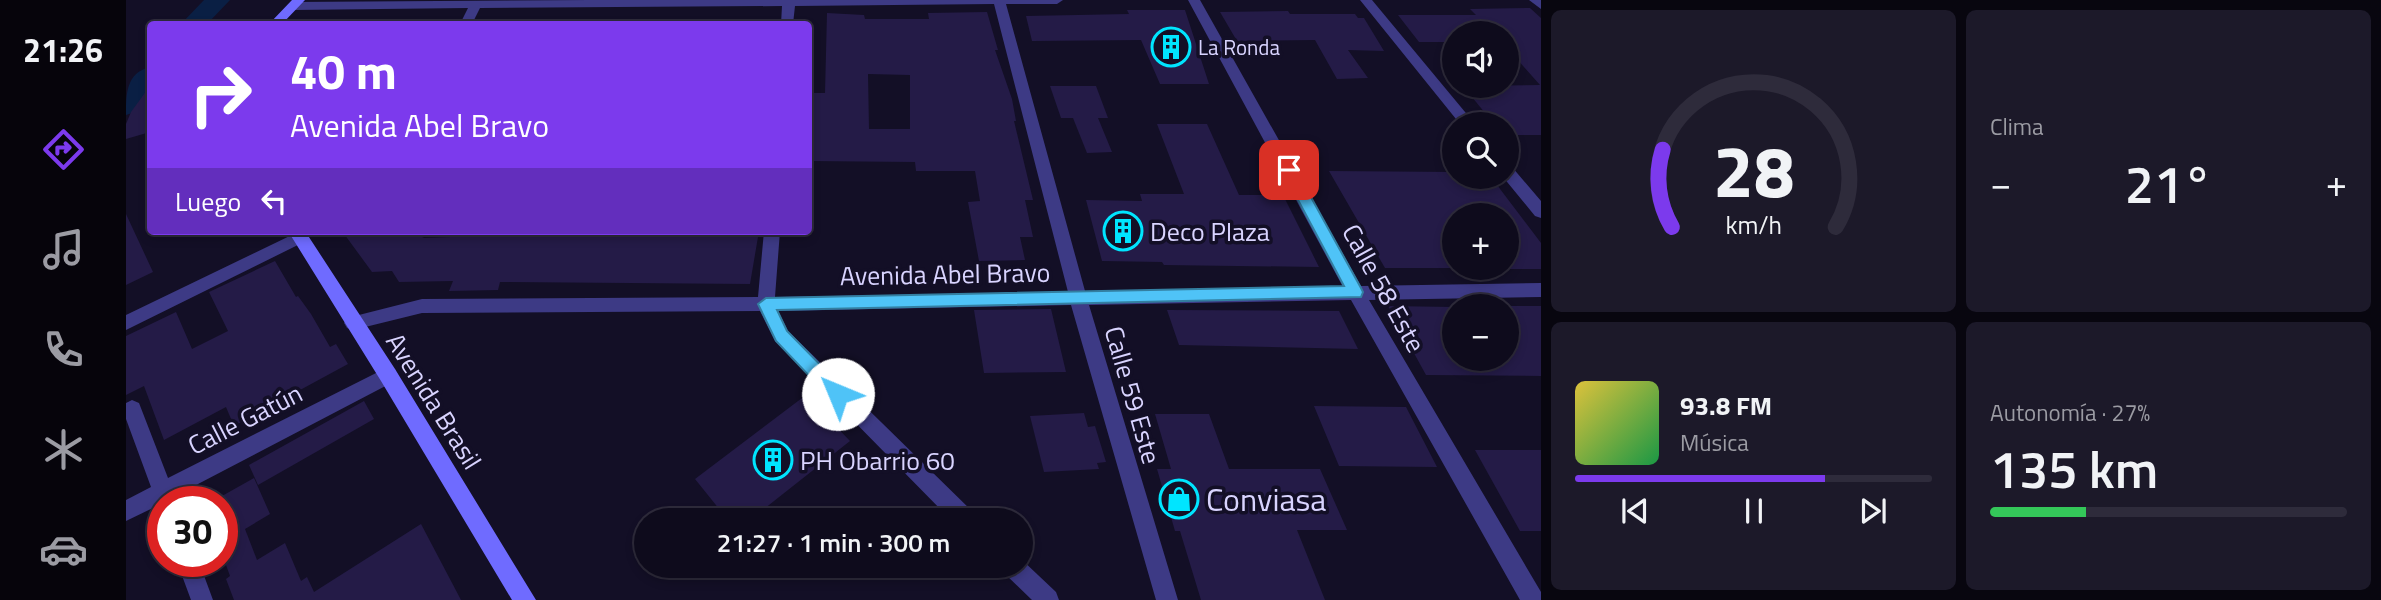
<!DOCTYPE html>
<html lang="es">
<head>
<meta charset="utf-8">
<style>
	:root { --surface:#0e0b1c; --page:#1c1929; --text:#f1f3f6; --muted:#9b9ba3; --line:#2e2b3b; --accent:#7c3aed }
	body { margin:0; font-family:"Titillium Web",sans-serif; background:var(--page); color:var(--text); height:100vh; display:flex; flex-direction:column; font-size:26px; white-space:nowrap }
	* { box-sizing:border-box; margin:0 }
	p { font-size:23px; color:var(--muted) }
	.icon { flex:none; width:38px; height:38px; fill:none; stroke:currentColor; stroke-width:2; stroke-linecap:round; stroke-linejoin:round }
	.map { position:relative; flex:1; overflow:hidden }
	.panel { display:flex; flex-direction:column; gap:10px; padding:10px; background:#08060f; width:840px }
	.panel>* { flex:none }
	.guide { position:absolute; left:21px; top:21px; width:665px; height:214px; border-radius:7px; box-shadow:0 4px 10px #0003,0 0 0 2px var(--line); background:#7c3aed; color:#fff; overflow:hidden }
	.fabs { position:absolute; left:1316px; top:21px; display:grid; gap:14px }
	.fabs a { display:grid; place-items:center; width:77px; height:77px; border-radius:50%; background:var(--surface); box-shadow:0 4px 10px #0003,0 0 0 2px var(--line); font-size:35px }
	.speed { position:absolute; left:21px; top:486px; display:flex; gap:14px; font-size:35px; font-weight:700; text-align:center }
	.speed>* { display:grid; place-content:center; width:91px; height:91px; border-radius:50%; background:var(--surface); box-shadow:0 4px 10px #0003,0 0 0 2px var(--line); line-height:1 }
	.speed .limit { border:10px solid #d22; background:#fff; color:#111 }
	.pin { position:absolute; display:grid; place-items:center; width:60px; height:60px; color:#fff; margin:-30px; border-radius:14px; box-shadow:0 4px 10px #0006 }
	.me { position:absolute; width:77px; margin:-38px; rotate:315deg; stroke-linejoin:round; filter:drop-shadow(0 0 5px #0008) }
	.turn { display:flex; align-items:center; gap:24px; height:147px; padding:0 28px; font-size:32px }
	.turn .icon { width:91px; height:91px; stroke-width:2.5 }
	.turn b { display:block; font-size:49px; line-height:60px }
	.then { display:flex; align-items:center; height:66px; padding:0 28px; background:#0003; gap:14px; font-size:26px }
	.big { font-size:52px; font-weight:600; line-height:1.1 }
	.panel .card { flex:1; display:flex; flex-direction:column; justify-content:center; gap:10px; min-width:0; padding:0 24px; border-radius:10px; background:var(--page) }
	.panel .dial { align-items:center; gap:0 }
	.dial svg { height:182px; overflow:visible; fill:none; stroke:var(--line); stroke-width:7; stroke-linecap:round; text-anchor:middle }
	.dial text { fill:var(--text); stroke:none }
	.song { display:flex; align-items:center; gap:21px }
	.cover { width:84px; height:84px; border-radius:10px; background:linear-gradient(135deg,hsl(50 70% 55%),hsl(140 70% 35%)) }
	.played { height:7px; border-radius:4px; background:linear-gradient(90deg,var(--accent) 70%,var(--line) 70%) }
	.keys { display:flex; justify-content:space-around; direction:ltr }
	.heat { display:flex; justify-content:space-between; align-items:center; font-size:38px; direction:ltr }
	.charge { height:10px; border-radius:5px; background:linear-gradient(90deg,#34c759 27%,var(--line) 0) }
	.panel .tiles { flex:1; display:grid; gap:10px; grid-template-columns:repeat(2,1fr) }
	.trip { position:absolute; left:508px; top:508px; width:399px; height:70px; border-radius:35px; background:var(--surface); box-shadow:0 4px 10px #0003,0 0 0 2px var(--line); font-weight:600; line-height:70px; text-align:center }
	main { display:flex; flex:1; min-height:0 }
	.dock { display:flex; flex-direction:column; width:126px; justify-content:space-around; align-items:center; background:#06040b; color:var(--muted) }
	.dock .icon { width:49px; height:49px }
	.dock .active { color:var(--accent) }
	.dock b { font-size:32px; color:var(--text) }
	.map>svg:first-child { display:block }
</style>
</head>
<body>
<main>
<nav class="dock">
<b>21:26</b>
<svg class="icon active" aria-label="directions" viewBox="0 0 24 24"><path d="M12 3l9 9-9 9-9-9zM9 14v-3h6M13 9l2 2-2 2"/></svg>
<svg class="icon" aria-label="music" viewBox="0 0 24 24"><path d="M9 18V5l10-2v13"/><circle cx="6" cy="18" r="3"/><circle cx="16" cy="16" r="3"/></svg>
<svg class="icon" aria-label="phone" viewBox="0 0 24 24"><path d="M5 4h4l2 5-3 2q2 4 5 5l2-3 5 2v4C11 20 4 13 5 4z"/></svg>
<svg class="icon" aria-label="climate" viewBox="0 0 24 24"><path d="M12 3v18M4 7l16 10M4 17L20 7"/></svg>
<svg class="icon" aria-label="car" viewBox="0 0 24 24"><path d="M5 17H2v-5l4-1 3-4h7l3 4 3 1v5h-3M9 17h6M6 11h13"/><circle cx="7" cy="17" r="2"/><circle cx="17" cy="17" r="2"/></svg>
</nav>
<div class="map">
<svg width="1415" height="600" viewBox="0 0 1415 600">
	<rect width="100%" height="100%" fill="#130f26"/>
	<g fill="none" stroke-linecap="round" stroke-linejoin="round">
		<path fill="#0a1f44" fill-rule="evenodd" d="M78,0H104L81,24H55Z
			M24,67C26,87 23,109 0,115C0,94 0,73 24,67Z"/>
	</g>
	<path fill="#241b47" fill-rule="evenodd" d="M1404,8L1415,18V135H1381V124H1368L1337,86L1414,85L1381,48V33H1328V42H1293L1272,15H1350L1344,9Z
		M1001,10H1059L1083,84H1034L1015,40L906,41L900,16L1003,14Z
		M1162,11L1164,14H1229L1232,18H1238L1258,51L1222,50L1242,78L1211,79L1189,40L1111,41L1094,12Z
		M861,12L872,50H869L886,99L890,121H888L907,200H899L907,237H894L899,260L853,261L842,202L854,201L849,171H790L789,162L682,161V93H699L701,13L738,15L739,19H803L802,13ZM742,74L784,75V129H743Z
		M24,86V132L0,139V124L5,112Z
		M924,86H970L982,118H972L986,152L961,153L947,118H935Z
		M1031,124H1081L1113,195H1157L1193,267L1038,265L1036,262L976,261L960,200L1016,201L1014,194H1058Z
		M1203,171L1328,172V177H1365L1415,243V269H1381V215H1328V268H1259Z
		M0,214L27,272L0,285Z
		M216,231H311L296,238L386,235L427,237L428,234H485V231H633L624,284L374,282L372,290L323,291L327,281L273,282L266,271L246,272Z
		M149,261L170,297L172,296L185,314L204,347L210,344L222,364L108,426L100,407L38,440L18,386L0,395V336L50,312L66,349L102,331L83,292Z
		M1262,306L1328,307V359H1381V306H1415V376L1300,375Z
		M925,309L940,372L858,373L848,310Z
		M1041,310L1213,311L1232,349L1053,345Z
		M680,395L724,441L624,520H602L569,479Z
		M238,401L248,419L132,485L123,465Z
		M1188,406L1280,407L1311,467L1213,466Z
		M958,413L962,427L969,426L980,462L971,463L973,469L918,472L904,416Z
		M1029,414H1083L1103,469H1194L1221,530H1171L1199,600H1075L1054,531H1049L1031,469H1045Z
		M1349,450H1415V531H1394Z
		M128,478L144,514L119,529L131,560L159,543L175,581L181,577L188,592L295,524L335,600H108L100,579L104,576L96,554V496Z"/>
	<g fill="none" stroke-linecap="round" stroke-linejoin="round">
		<path fill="#3d3a85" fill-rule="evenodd" d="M464,0H937L931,4H880L959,291L1217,287L1062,0H1074L1235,286L1415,283V297L1243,300L1415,592V600H1394L1225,300L963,305L1052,600H1030L945,305L652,311L662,331L848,513L851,520H825L649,341L634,311L296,313L227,330L221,328L218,323L221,318L296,299L632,297L638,231H654L649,297L942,292L868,4L669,6L667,24H655L656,6L354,8L346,24H334L342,8L167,10L161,6L167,2Z
			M1234,0H1246L1349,124H1334Z
			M1403,0H1415V9Z
			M1381,166L1386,167L1415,201V218L1409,216L1377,177H1381Z
			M174,231L182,237L180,241L0,330V315Z
			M262,367L269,369L271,375L269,381L49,496L50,502H37V510L31,506L0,521V500L25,487L0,419V403L6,400L13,403L42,478Z
			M894,558L930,592L933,600H906L878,573L875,565H894Z
			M51,562H73L87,600H65Z"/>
		<path fill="#6f6bff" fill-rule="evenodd" d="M166,0H179L156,24H143Z
			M162,231H179L269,369L410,600H386L255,381Z"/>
	</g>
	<path fill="#4fc3f7" stroke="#337fa1" stroke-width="2" d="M1163,165L1170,170L1235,288L1237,292L1235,297L651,310L661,331L718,389L720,394L718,400L712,402L706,400L650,341L632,304L640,298L1218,286L1156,170Z"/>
	<defs>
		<symbol id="building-ring" viewBox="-11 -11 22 22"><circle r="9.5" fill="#130f26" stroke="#00e5ff" stroke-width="1.5"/><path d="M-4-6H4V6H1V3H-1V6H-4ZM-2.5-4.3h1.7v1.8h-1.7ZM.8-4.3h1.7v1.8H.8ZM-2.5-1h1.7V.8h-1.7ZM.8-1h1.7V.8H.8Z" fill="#00e5ff"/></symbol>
		<symbol id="shop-ring" viewBox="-11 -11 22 22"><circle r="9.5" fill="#130f26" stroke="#00e5ff" stroke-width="1.5"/><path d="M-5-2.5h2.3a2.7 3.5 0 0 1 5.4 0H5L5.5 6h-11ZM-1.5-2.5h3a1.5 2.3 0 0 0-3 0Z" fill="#00e5ff"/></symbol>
	</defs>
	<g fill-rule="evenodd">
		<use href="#building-ring" x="1023" y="25" width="44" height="44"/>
		<use href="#building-ring" x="975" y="209" width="44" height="44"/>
		<use href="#building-ring" x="625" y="438" width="44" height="44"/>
		<use href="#shop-ring" x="1031" y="477" width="44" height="44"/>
	</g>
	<g text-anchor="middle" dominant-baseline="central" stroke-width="7" stroke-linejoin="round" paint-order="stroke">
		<g font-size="21" fill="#d9d4ff" stroke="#130f26" text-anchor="start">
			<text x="1072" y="47">La Ronda</text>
		</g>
		<g font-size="26" fill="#d9d4ff" stroke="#130f26" text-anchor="start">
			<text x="1024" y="231">Deco Plaza</text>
			<text x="674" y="460">PH Obarrio 60</text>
		</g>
		<g font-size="26" fill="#d9d4ff" stroke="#130f26">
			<text transform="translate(819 274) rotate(-1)">Avenida Abel Bravo</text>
			<text transform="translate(1258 288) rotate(61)">Calle 58 Este</text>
			<text transform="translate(1007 395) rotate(74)">Calle 59 Este</text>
			<text transform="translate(308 401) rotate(58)">Avenida Brasil</text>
			<text transform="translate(119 419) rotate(-27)">Calle Gatún</text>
		</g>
		<g font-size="32" fill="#d9d4ff" stroke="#130f26" text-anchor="start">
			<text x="1080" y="499">Conviasa</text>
		</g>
	</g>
</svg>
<div class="fabs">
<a><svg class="icon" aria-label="sound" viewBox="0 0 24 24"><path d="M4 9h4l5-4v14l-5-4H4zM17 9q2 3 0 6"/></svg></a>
<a><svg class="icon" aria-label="search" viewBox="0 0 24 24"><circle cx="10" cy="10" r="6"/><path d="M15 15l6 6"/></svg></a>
<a>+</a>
<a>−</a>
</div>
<div class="speed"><div class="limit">30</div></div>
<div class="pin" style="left:1163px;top:170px;background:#d93025"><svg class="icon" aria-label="arrive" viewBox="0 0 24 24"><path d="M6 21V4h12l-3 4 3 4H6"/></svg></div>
<svg class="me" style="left:712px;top:394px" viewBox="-20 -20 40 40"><circle r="19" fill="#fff"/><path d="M0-13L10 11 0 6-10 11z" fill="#4fc3f7"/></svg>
<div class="trip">21:27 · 1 min · 300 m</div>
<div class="guide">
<div class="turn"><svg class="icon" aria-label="right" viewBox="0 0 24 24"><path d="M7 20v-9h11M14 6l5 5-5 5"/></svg><div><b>40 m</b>Avenida Abel Bravo</div></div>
<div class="then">Luego<svg class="icon" aria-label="left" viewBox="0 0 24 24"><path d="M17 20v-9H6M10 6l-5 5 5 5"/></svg></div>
</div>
</div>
<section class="panel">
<div class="tiles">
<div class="card dial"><svg viewBox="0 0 100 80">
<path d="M14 69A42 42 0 1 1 86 69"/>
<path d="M14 69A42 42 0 0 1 10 35" stroke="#7c3aed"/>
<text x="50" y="56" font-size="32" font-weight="700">28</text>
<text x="50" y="72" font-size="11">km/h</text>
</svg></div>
<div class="card"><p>Clima</p>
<div class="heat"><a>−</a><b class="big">21°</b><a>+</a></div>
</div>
<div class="card">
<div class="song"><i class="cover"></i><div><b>93.8 FM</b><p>Música</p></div></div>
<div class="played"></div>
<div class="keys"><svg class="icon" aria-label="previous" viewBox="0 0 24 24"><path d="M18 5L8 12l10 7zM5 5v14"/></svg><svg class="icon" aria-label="pause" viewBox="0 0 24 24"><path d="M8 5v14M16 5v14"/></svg><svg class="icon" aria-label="next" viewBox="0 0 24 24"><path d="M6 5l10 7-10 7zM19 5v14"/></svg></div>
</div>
<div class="card"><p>Autonomía · 27%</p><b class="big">135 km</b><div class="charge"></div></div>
</div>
</section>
</main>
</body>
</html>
